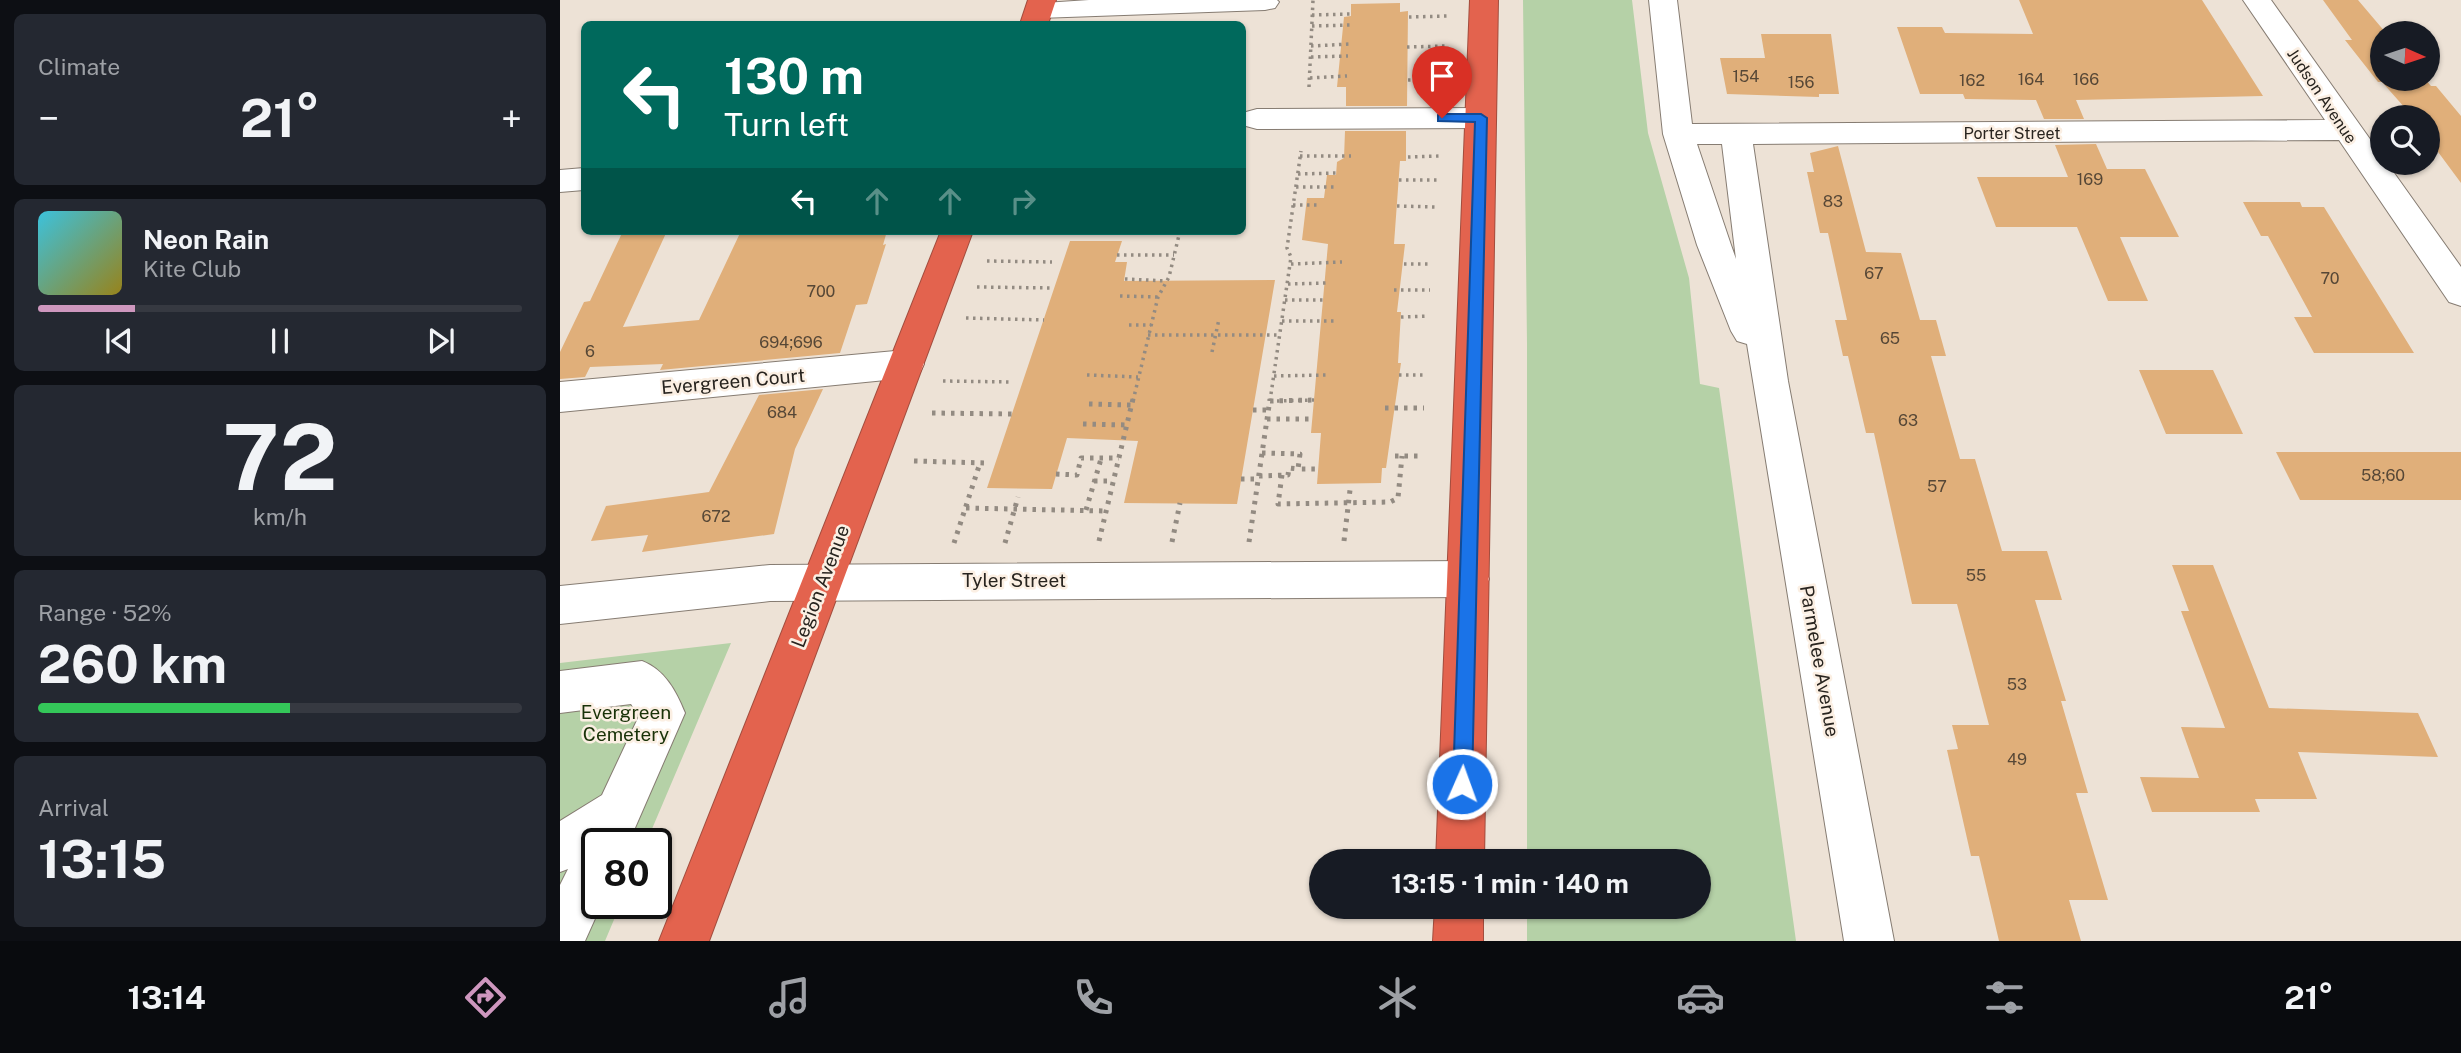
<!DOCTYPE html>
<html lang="en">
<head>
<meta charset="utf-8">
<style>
	:root { --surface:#171b24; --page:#242831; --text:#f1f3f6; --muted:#9ea1a6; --line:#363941; --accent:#ce97be }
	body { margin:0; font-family:"Public Sans",sans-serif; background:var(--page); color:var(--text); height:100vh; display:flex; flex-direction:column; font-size:26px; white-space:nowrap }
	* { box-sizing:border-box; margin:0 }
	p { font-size:23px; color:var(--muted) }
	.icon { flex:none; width:38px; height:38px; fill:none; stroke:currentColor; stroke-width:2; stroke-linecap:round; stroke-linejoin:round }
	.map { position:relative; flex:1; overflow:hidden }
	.panel { display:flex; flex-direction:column; gap:14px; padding:14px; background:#0d0f14; width:560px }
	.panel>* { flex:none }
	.hud { position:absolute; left:21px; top:21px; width:665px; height:214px; border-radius:10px; box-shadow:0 2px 5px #0004; background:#00695c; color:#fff; overflow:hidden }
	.needle { width:46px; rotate:93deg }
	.fabs { position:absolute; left:1810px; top:21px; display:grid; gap:14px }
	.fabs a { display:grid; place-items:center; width:70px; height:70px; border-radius:50%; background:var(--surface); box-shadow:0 2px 5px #0004; font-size:35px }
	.speed { position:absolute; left:21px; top:828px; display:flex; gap:14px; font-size:35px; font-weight:700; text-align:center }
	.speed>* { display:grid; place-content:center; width:91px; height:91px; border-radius:50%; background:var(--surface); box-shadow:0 2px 5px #0004; line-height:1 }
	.speed .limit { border:4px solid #111; border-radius:10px; background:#fff; color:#111 }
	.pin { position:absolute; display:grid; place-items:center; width:60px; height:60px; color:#fff; margin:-72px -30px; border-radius:50% 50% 50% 0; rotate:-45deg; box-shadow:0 0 7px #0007 }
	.pin .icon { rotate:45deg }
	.me { position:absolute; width:77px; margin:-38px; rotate:2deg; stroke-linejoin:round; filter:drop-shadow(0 0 5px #0008) }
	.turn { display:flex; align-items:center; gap:24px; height:147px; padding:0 28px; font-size:32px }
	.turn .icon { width:91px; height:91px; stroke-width:2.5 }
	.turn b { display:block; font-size:49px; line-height:60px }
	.lanes { display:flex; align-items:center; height:66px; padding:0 28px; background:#0003; justify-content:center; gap:35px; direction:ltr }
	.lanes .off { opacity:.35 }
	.big { font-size:52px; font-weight:700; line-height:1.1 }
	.panel .card { flex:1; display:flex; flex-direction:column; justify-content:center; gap:10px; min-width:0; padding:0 24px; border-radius:10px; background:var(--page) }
	.panel .dial { align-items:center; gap:0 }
	.dial b { font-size:91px; line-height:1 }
	.song { display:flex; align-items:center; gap:21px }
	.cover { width:84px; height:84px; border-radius:10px; background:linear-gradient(135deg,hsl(190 70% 55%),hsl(50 70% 35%)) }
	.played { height:7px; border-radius:4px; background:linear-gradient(90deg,var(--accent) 20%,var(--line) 20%) }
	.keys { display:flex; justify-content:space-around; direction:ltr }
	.heat { display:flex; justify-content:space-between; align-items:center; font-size:38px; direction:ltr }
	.charge { height:10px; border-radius:5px; background:linear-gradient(90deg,#34c759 52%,var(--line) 0) }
	.trip { position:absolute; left:749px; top:849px; width:402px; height:70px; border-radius:35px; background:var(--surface); box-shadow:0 2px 5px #0004; font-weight:700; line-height:70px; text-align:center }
	.tab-bar { display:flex; height:112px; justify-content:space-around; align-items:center; background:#090b0e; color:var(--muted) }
	.tab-bar .icon { width:49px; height:49px }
	.tab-bar .on { color:var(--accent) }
	.tab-bar b { font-size:32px; color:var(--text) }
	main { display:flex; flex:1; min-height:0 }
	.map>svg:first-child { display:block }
</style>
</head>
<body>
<main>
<section class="panel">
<div class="card"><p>Climate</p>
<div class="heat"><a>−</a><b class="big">21°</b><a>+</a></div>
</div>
<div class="card">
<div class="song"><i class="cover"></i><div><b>Neon Rain</b><p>Kite Club</p></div></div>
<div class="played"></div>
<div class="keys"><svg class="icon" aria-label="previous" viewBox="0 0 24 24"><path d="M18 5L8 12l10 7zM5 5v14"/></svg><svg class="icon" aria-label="pause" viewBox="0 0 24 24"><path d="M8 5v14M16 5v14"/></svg><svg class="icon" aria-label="next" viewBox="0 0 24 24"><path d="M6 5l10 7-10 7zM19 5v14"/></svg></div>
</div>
<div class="card dial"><b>72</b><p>km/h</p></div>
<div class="card"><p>Range · 52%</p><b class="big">260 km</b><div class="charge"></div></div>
<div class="card"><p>Arrival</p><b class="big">13:15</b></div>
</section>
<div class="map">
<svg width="1901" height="941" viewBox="0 0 1901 941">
	<rect width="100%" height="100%" fill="#ede2d6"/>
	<path fill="#b5d1a7" d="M963,0H1072L1088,133L1129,278L1140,384L1159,388L1236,941H967V907L1139,906V861H967V344Z
		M171,643L86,843L37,844V903H61L45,941H0V663Z"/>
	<path fill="#e0af7a" d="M1459,0H1642L1703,96L1516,100L1524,119H1484L1476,100L1405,99L1403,94H1360L1337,27H1382L1385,33L1473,34Z
		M1763,0H1798L1826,33H1822V79H1865L1871,86H1876L1901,116V183L1867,137V117H1853L1822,82H1818L1785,40H1792Z
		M840,3V12L848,11L847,106H786V87H777L784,17L791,16V4Z
		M1201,34H1271L1279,94H1259V97L1167,94L1160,58H1205Z
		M785,131H846V161H840L834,244H845L837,312H841L838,363H841L826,468H822L821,483L757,484L761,433H751L768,244L742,240L747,198H764L767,175H776L777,162L784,158Z
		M1536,144L1547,169H1585L1619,237H1560L1588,301H1548L1517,227H1436L1417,177H1508L1495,145Z
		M1278,146L1306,252L1341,253L1360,320H1376L1386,356H1371L1400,459H1415L1442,551H1487L1502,600H1475L1506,701H1501L1528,793H1516L1548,900H1509L1521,941H1439L1419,856H1411L1387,750L1398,749L1392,725H1429L1397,604H1352L1314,433H1306L1288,356H1283L1275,320H1287L1268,233H1260L1247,172H1254L1250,153Z
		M1683,202H1740L1742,207H1764L1854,353H1754L1734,317H1752L1708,236H1701Z
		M63,231H107L63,327L139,320L181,231H327L323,245L326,244L307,304L296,305L280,353L100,370L103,364L30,367L25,377L0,379V352L24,302L30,301Z
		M510,241H562L555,262H567L564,281L715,280L677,504L564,503L578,441L507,438L492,489L427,488Z
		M1579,370H1653L1683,434H1606Z
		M263,389L235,449L214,534L82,552L88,535L31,541L46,506L149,492L199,395Z
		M1716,452H1901V500H1740Z
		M1612,565H1653L1709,708L1858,713L1878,757L1738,752L1757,799H1695L1700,812H1592L1580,777L1639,778L1621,727L1665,728L1621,611H1629Z"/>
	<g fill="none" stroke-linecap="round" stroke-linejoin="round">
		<defs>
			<path id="minor" d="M529,0H717L719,2L715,8L705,10L479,18L469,16L465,10L469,4Z
				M1089,0H1117L1132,124L1765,120L1683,0H1711L1822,156V163H1827L1901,267V306L1889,302L1779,140L1193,144L1228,381L1334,941H1284L1187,344L1177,341L1171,331L1137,245L1103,134ZM1137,144H1162L1176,259L1171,245Z
				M921,108L932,111L936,118L932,125L921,128L697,129L686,126L682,120L686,112L697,109Z
				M24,168V190L0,192V170Z
				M346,350L359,354L364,364L359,374L346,378L0,412V382Z
				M908,561L923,566L929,579L923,592L908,597L210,601L0,624V586L210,565Z
				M82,661C105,670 116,691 125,713L68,844H37V903H42L25,941H0V885L8,869L0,872V821L42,795L79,716L71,704L0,713V671Z"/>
			<path id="highway" d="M468,0H496L488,24H460Z
				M910,0H938L924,861H876Z
				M381,231H413L149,941H99Z
				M875,906H923V941H873Z"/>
		</defs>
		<use href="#minor" stroke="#867c72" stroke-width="2"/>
		<use href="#highway" stroke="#a24d3e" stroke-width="2"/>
		<path stroke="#938b82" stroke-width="3.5" stroke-dasharray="2.5 4.5" stroke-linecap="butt" d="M752,15L791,14
			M849,17L887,16
			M752,26L790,25
			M751,46L789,44
			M847,47L886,46
			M751,57L788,56
			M750,78L787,76
			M848,80L884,79
			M749,87L753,0
			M740,156H791
			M848,157L880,156
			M738,174L776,173
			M839,180H878
			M736,187H774
			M733,205H757
			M837,206L876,207
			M557,255H614
			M427,261L492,262
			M731,264L782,262
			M844,264H871
			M565,279L607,281
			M728,284L766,283
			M417,287L494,288
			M834,290H870
			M560,296L598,297
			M725,300H764
			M841,317L868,316
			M406,318L484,320
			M722,321H775
			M569,325H591
			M588,335H720
			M652,352L659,319
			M527,375L578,377
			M839,375H866
			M714,376L767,375
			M383,381L452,382
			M573,401L598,297L609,277L620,231
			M710,401L731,257L727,248L741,151
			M717,401L754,400"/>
		<path stroke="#938b82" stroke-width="5" stroke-dasharray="3.5 6" stroke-linecap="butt" d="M710,401L754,400
			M529,404L571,405
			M825,408H864
			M693,410H708
			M372,413L452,414
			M707,419H752
			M523,424L567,425
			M702,453L740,454L738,469H758
			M835,456H861
			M354,461L425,463
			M496,474L517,475L521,458H559
			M722,475L718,504L830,502L838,498L842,456
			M699,476L728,475L729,468L738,469
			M681,479H698
			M534,481H553
			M406,508L546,511
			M526,510L541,459
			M539,541L573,399
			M784,541L790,490
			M612,542L620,503
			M689,542L710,399
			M394,543L420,463
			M445,543L458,497"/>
		<use href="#minor" fill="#fff" fill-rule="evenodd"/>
		<use href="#highway" fill="#e3634e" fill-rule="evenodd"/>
	</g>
	<path fill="#1a73e8" stroke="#114b97" stroke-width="2" d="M882,114H921L927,118L912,784L909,791L902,794L896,791L893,784L915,122L878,121V115Z"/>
	<g text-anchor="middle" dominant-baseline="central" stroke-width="5" stroke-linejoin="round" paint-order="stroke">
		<g font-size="16" fill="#564736">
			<text x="1186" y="76">154</text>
			<text x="1471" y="79">164</text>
			<text x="1526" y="79">166</text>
			<text x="1412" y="80">162</text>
			<text x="1241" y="82">156</text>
			<text x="1530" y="179">169</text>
			<text x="1273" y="201">83</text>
			<text x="1314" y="273">67</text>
			<text x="1770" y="278">70</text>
			<text x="261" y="291">700</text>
			<text x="1330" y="338">65</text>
			<text x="231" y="342">694;696</text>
			<text x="30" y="351">6</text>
			<text x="222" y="412">684</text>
			<text x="1348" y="420">63</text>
			<text x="1823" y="475">58;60</text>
			<text x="1377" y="486">57</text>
			<text x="156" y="516">672</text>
			<text x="1416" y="575">55</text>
			<text x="1457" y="684">53</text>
			<text x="1457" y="759">49</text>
		</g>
		<g font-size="16" fill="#28241f" stroke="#fbefe3">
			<text transform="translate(1762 96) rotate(56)">Judson Avenue</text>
			<text x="1452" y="133">Porter Street</text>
		</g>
		<g font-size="19" fill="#28241f" stroke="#fbefe3">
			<text transform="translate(173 381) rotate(-5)">Evergreen Court</text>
			<text x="454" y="580">Tyler Street</text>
			<text transform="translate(260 586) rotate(-69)">Legion Avenue</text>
			<text transform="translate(1260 661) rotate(80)">Parmelee Avenue</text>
		</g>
		<g font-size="19" fill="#193208" stroke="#fbefe3">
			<text x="66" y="712">Evergreen<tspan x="66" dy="22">Cemetery</tspan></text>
		</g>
	</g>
</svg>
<div class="fabs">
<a><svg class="needle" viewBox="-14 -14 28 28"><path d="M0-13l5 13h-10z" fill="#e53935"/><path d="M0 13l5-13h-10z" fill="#9ea1a6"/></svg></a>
<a><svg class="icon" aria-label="search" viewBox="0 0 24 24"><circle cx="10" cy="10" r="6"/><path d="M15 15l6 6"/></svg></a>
</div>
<div class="speed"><div class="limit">80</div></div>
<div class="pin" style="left:882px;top:118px;background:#d93025"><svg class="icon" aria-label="arrive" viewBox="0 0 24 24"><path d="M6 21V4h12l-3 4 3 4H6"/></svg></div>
<svg class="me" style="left:902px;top:784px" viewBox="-20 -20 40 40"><circle r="17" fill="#1a73e8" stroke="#fff" stroke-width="3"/><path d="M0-11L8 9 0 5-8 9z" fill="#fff"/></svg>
<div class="trip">13:15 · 1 min · 140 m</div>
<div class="hud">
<div class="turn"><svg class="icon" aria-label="left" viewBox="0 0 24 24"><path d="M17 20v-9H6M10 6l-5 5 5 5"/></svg><div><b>130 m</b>Turn left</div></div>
<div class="lanes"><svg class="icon" aria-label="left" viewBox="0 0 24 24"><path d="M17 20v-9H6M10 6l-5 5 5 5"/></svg><svg class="icon off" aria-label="ahead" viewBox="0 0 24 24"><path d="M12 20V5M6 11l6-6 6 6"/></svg><svg class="icon off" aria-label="ahead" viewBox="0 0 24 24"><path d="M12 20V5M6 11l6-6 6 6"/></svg><svg class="icon off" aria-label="right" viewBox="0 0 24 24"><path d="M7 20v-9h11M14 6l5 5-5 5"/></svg></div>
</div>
</div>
</main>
<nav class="tab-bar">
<b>13:14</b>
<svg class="icon on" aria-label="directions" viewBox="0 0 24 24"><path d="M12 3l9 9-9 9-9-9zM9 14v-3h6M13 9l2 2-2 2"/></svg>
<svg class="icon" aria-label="music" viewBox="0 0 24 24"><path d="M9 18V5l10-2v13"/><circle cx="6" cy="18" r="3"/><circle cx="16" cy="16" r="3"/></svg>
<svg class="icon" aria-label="phone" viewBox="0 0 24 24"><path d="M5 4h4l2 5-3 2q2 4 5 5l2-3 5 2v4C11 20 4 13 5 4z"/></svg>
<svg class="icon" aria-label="climate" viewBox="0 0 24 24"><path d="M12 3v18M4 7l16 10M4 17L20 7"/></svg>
<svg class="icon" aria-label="car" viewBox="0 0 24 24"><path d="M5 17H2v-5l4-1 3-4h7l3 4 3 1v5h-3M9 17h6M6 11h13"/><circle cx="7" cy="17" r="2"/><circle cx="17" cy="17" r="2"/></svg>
<svg class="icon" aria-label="filters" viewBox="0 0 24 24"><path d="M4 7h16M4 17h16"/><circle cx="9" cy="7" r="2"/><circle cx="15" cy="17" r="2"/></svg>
<b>21°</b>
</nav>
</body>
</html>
